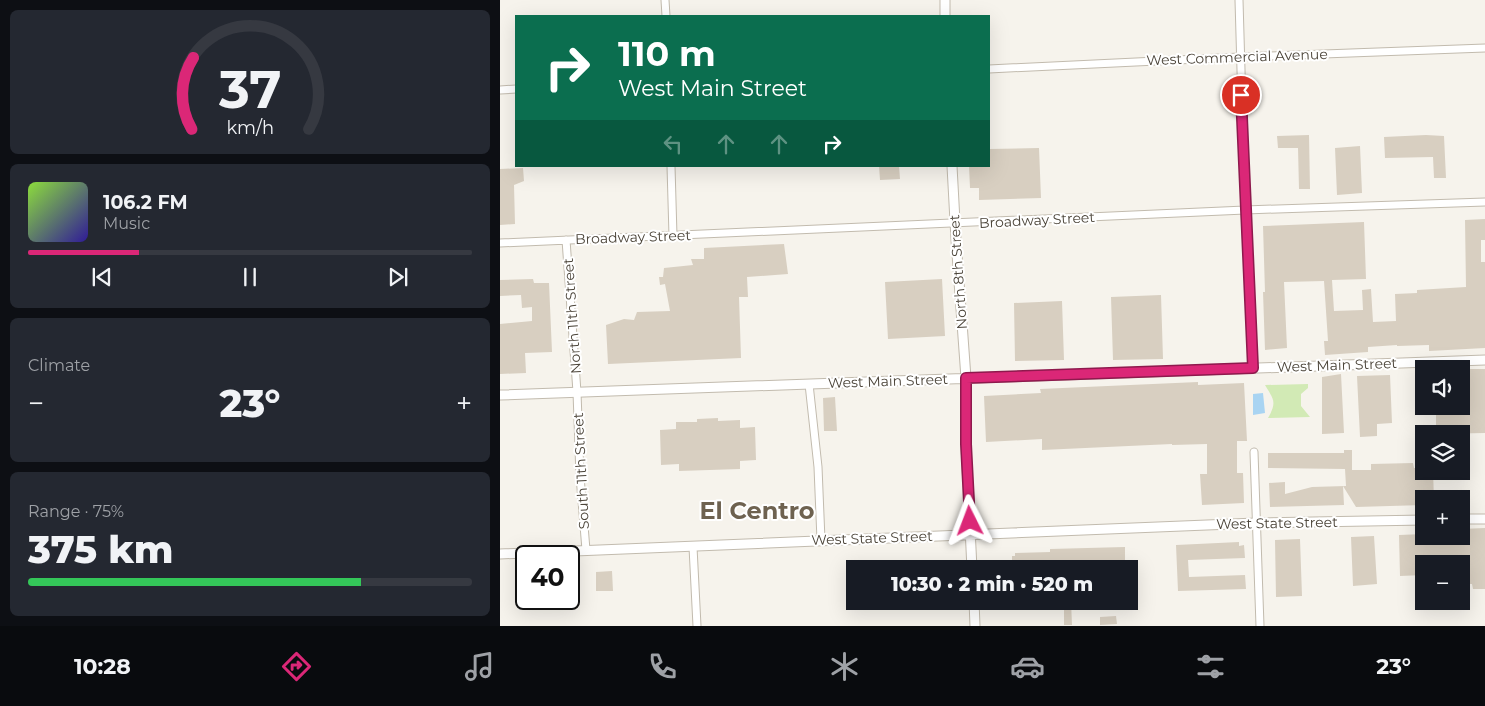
<!DOCTYPE html>
<html lang="en">
<head>
<meta charset="utf-8">
<style>
	:root { --surface:#171b24; --page:#242831; --text:#f1f3f6; --muted:#9ea1a6; --line:#363941; --accent:#db2777 }
	body { margin:0; font-family:Montserrat,sans-serif; background:var(--page); color:var(--text); height:100vh; display:flex; flex-direction:column; font-size:19px; white-space:nowrap }
	* { box-sizing:border-box; margin:0 }
	p { font-size:16px; color:var(--muted) }
	.icon { flex:none; width:28px; height:28px; fill:none; stroke:currentColor; stroke-width:2; stroke-linecap:round; stroke-linejoin:round }
	.map { position:relative; flex:1; overflow:hidden }
	.details { display:flex; flex-direction:column; gap:10px; padding:10px; background:#0d0f14; width:500px }
	.details>* { flex:none }
	.hud { position:absolute; left:15px; top:15px; width:475px; height:152px; border-radius:0px; box-shadow:0 5px 20px #0002; background:#0b6e4f; color:#fff; overflow:hidden }
	.controls { position:absolute; left:915px; top:360px; display:grid; gap:10px }
	.controls a { display:grid; place-items:center; width:55px; height:55px; border-radius:0px; background:var(--surface); box-shadow:0 5px 20px #0002; font-size:25px }
	.speed { position:absolute; left:15px; top:545px; display:flex; gap:10px; font-size:25px; font-weight:700; text-align:center }
	.speed>* { display:grid; place-content:center; width:65px; height:65px; border-radius:50%; background:var(--surface); box-shadow:0 5px 20px #0002; line-height:1 }
	.speed .limit { border:2px solid #111; border-radius:8px; background:#fff; color:#111 }
	.pin { position:absolute; display:grid; place-items:center; width:42px; height:42px; color:#fff; margin:-21px; border:2px solid #fff; border-radius:50%; box-shadow:0 1px 5px #0007 }
	.me { position:absolute; width:55px; margin:-28px; rotate:357deg; stroke-linejoin:round; filter:drop-shadow(0 0 4px #0008) }
	.turn { display:flex; align-items:center; gap:18px; height:105px; padding:0 20px; font-size:22px }
	.turn .icon { width:65px; height:65px; stroke-width:2.5 }
	.turn b { display:block; font-size:35px; line-height:42px }
	.lanes { display:flex; align-items:center; height:48px; padding:0 20px; background:#0003; justify-content:center; gap:25px; direction:ltr }
	.lanes .off { opacity:.35 }
	.big { font-size:38px; font-weight:800; line-height:1.1 }
	.details .tile { flex:1; display:flex; flex-direction:column; justify-content:center; gap:8px; min-width:0; padding:0 18px; border-radius:8px; background:var(--page) }
	.details .dial { align-items:center; gap:0 }
	.dial svg { height:130px; overflow:visible; fill:none; stroke:var(--line); stroke-width:7; stroke-linecap:round; text-anchor:middle }
	.dial text { fill:var(--text); stroke:none }
	.song { display:flex; align-items:center; gap:15px }
	.cover { width:60px; height:60px; border-radius:8px; background:linear-gradient(135deg,hsl(90 70% 55%),hsl(250 70% 35%)) }
	.played { height:5px; border-radius:2px; background:linear-gradient(90deg,var(--accent) 25%,var(--line) 25%) }
	.keys { display:flex; justify-content:space-around; direction:ltr }
	.heat { display:flex; justify-content:space-between; align-items:center; font-size:28px; direction:ltr }
	.charge { height:8px; border-radius:4px; background:linear-gradient(90deg,#34c759 75%,var(--line) 0) }
	.trip { position:absolute; left:346px; top:560px; width:292px; height:50px; border-radius:0px; background:var(--surface); box-shadow:0 5px 20px #0002; font-weight:800; line-height:50px; text-align:center }
	.tabs { display:flex; height:80px; justify-content:space-around; align-items:center; background:#090b0e; color:var(--muted) }
	.tabs .icon { width:35px; height:35px }
	.tabs .selected { color:var(--accent) }
	.tabs b { font-size:22px; color:var(--text) }
	main { display:flex; flex:1; min-height:0 }
	.map>svg:first-child { display:block }
</style>
</head>
<body>
<main>
<section class="details">
<div class="tile dial"><svg viewBox="0 0 100 80">
<path d="M14 69A42 42 0 1 1 86 69"/>
<path d="M14 69A42 42 0 0 1 15 25" stroke="#db2777"/>
<text x="50" y="56" font-size="32" font-weight="700">37</text>
<text x="50" y="72" font-size="11">km/h</text>
</svg></div>
<div class="tile">
<div class="song"><i class="cover"></i><div><b>106.2 FM</b><p>Music</p></div></div>
<div class="played"></div>
<div class="keys"><svg class="icon" aria-label="previous" viewBox="0 0 24 24"><path d="M18 5L8 12l10 7zM5 5v14"/></svg><svg class="icon" aria-label="pause" viewBox="0 0 24 24"><path d="M8 5v14M16 5v14"/></svg><svg class="icon" aria-label="next" viewBox="0 0 24 24"><path d="M6 5l10 7-10 7zM19 5v14"/></svg></div>
</div>
<div class="tile"><p>Climate</p>
<div class="heat"><a>−</a><b class="big">23°</b><a>+</a></div>
</div>
<div class="tile"><p>Range · 75%</p><b class="big">375 km</b><div class="charge"></div></div>
</section>
<div class="map">
<svg width="985" height="626" viewBox="0 0 985 626">
	<rect width="100%" height="100%" fill="#f6f3ec"/>
	<path fill="#d2eab5" d="M808,384V388L801,394V406L810,417L768,418C777,402 774,400 765,385Z"/>
	<path fill="#a9d4f2" d="M763,393L765,413L753,415V394Z"/>
	<path fill="#d8cfc1" d="M809,135L810,189H799L798,148H778L777,136Z
		M926,135L944,136L946,178H934L933,157L885,158L884,137Z
		M860,146L862,193L837,195L835,148Z
		M539,148L541,198L479,200V188H470L469,166H489V149Z
		M379,166H399L400,179L380,180Z
		M23,168L24,181L14,185L15,224L0,225V169Z
		M985,219V240H981V262H985V348L929,351V345L897,346V345L868,347V352L825,355L824,341H828L824,281L784,282L787,348L765,350L763,292H765L763,226L864,222L866,279L832,280L834,311L863,310L862,290L871,289L873,322L896,321L895,294L917,293V290L966,287L965,220Z
		M284,244L288,274L247,277L248,297H239L241,358L108,364L106,325L124,319L134,320L137,312L170,311L165,284L160,285L159,277H163L164,268L193,265L191,259H204V248Z
		M33,279L34,283H49L52,352L25,353L26,373L0,374V324L32,321V307L22,308L21,295L0,296V280Z
		M442,279L445,336L388,339L385,282Z
		M661,295L663,359L613,360L611,297Z
		M562,301L564,360L515,361L514,303Z
		M961,369H985V433L936,434V406H961Z
		M841,374L844,433L822,434V377Z
		M890,375L892,423L877,424V436L860,437L857,376Z
		M698,382V385L744,383L747,441H737V473H743L744,503L702,505L700,474H707V444L672,445V444L542,450V439L486,442L484,396L541,393L540,389Z
		M335,397L337,431H324L323,398Z
		M218,418V421L240,420V428L255,427L256,460L240,461V469L179,471V464L161,465L160,430L176,429V422H197V419Z
		M844,450H852V470H871V464L913,463L914,468H924V471H933L934,499H924V505L856,507L843,486L844,505L770,507L769,483L785,482V494L812,487L846,486L845,469L768,468V453H844Z
		M985,528V589H973L972,584H961V564H924V575L900,576L899,535L924,534V536H961V529Z
		M874,536L877,584L853,586L851,537Z
		M800,539L802,596L776,597L775,540Z
		M739,542V546L744,545L745,558L688,560L689,577L745,575L746,589L678,591L676,545Z
		M625,547V569H508V561H512V556H515V553L550,552V549Z
		M112,571L113,591H96V572Z
		M564,601H571L572,625H564Z
		M616,616L617,624L600,625V617Z"/>
	<g fill="none" stroke-linecap="round" stroke-linejoin="round">
		<defs>
			<path id="minor" d="M165,0L166,16
				M739,0L745,210L753,368
				M489,69L740,57L985,48
				M0,90L16,89
				M171,166L173,236
				M66,240L77,392L80,476L86,550
				M0,243L745,210L985,202
				M309,384L318,467L321,540
				M754,452L760,626
				M193,547L197,626"/>
			<path id="tertiary" d="M445,0V16
				M452,166L456,240L466,378V445L472,569
				M0,395L985,360
				M961,519H985
				M0,554L756,523L924,520
				M474,601L475,626"/>
		</defs>
		<use href="#minor" stroke="#c2bbae" stroke-width="9"/>
		<use href="#tertiary" stroke="#c2bbae" stroke-width="11"/>
		<use href="#minor" stroke="#fff" stroke-width="7"/>
		<use href="#tertiary" stroke="#fff" stroke-width="9"/>
	</g>
	<g fill="none" stroke-linecap="round" stroke-linejoin="round">
		<defs>
			<path id="route" d="M470,521L466,444V378L753,368L741,95"/>
		</defs>
		<use href="#route" stroke="#8e194d" stroke-width="12"/>
		<use href="#route" stroke="#db2777" stroke-width="9"/>
	</g>
	<g text-anchor="middle" dominant-baseline="central" stroke-width="4" stroke-linejoin="round" paint-order="stroke">
		<g font-size="14" fill="#4b4439" stroke="#fff">
			<text transform="translate(737 57) rotate(-2)">West Commercial Avenue</text>
			<text transform="translate(537 220) rotate(-3)">Broadway Street</text>
			<text transform="translate(133 237) rotate(-2)">Broadway Street</text>
			<text transform="translate(458 272) rotate(-94)">North 8th Street</text>
			<text transform="translate(72 316) rotate(-94)">North 11th Street</text>
			<text transform="translate(837 365) rotate(-2)">West Main Street</text>
			<text transform="translate(388 381) rotate(-2)">West Main Street</text>
			<text transform="translate(81 471) rotate(-93)">South 11th Street</text>
			<text transform="translate(777 523) rotate(-1)">West State Street</text>
			<text transform="translate(372 538) rotate(-2)">West State Street</text>
		</g>
		<g font-size="24" font-weight="bold" fill="#6e6250" stroke="#fff">
			<text x="257" y="510">El Centro</text>
		</g>
	</g>
</svg>
<div class="controls">
<a><svg class="icon" aria-label="sound" viewBox="0 0 24 24"><path d="M4 9h4l5-4v14l-5-4H4zM17 9q2 3 0 6"/></svg></a>
<a><svg class="icon" aria-label="layers" viewBox="0 0 24 24"><path d="M12 4l9 5-9 5-9-5zM3 14l9 5 9-5"/></svg></a>
<a>+</a>
<a>−</a>
</div>
<div class="speed"><div class="limit">40</div></div>
<div class="pin" style="left:741px;top:95px;background:#d93025"><svg class="icon" aria-label="arrive" viewBox="0 0 24 24"><path d="M6 21V4h12l-3 4 3 4H6"/></svg></div>
<svg class="me" style="left:470px;top:521px" viewBox="-20 -20 40 40"><path d="M0-17L14 15 0 8-14 15z" fill="#db2777" stroke="#fff" stroke-width="4"/></svg>
<div class="trip">10:30 · 2 min · 520 m</div>
<div class="hud">
<div class="turn"><svg class="icon" aria-label="right" viewBox="0 0 24 24"><path d="M7 20v-9h11M14 6l5 5-5 5"/></svg><div><b>110 m</b>West Main Street</div></div>
<div class="lanes"><svg class="icon off" aria-label="left" viewBox="0 0 24 24"><path d="M17 20v-9H6M10 6l-5 5 5 5"/></svg><svg class="icon off" aria-label="ahead" viewBox="0 0 24 24"><path d="M12 20V5M6 11l6-6 6 6"/></svg><svg class="icon off" aria-label="ahead" viewBox="0 0 24 24"><path d="M12 20V5M6 11l6-6 6 6"/></svg><svg class="icon" aria-label="right" viewBox="0 0 24 24"><path d="M7 20v-9h11M14 6l5 5-5 5"/></svg></div>
</div>
</div>
</main>
<nav class="tabs">
<b>10:28</b>
<svg class="icon selected" aria-label="directions" viewBox="0 0 24 24"><path d="M12 3l9 9-9 9-9-9zM9 14v-3h6M13 9l2 2-2 2"/></svg>
<svg class="icon" aria-label="music" viewBox="0 0 24 24"><path d="M9 18V5l10-2v13"/><circle cx="6" cy="18" r="3"/><circle cx="16" cy="16" r="3"/></svg>
<svg class="icon" aria-label="phone" viewBox="0 0 24 24"><path d="M5 4h4l2 5-3 2q2 4 5 5l2-3 5 2v4C11 20 4 13 5 4z"/></svg>
<svg class="icon" aria-label="climate" viewBox="0 0 24 24"><path d="M12 3v18M4 7l16 10M4 17L20 7"/></svg>
<svg class="icon" aria-label="car" viewBox="0 0 24 24"><path d="M5 17H2v-5l4-1 3-4h7l3 4 3 1v5h-3M9 17h6M6 11h13"/><circle cx="7" cy="17" r="2"/><circle cx="17" cy="17" r="2"/></svg>
<svg class="icon" aria-label="filters" viewBox="0 0 24 24"><path d="M4 7h16M4 17h16"/><circle cx="9" cy="7" r="2"/><circle cx="15" cy="17" r="2"/></svg>
<b>23°</b>
</nav>
</body>
</html>
